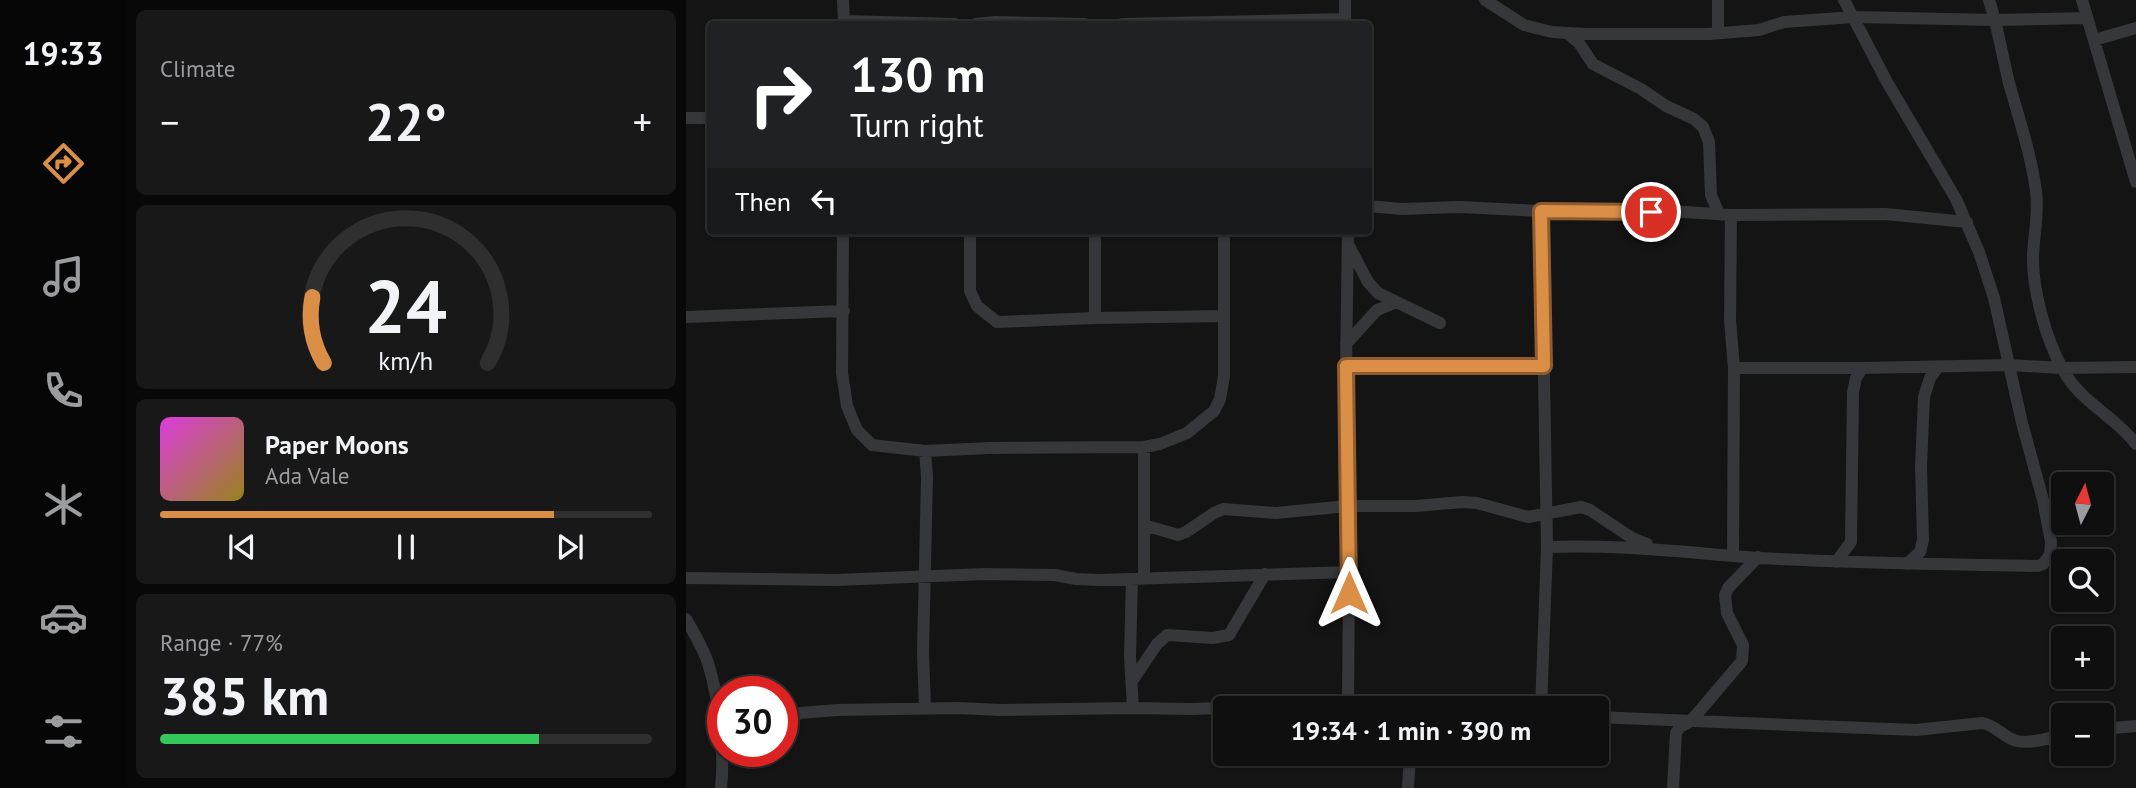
<!DOCTYPE html>
<html lang="en">
<head>
<meta charset="utf-8">
<style>
	:root { --surface:#0f0f10; --page:#181819; --text:#f1f3f6; --muted:#9b9c9f; --line:#2f2f30; --accent:#db8e46 }
	body { margin:0; font-family:"PT Sans",sans-serif; background:var(--page); color:var(--text); height:100vh; display:flex; flex-direction:column; font-size:26px; white-space:nowrap }
	* { box-sizing:border-box; margin:0 }
	p { font-size:23px; color:var(--muted) }
	.icon { flex:none; width:38px; height:38px; fill:none; stroke:currentColor; stroke-width:2; stroke-linecap:round; stroke-linejoin:round }
	.map { position:relative; flex:1; overflow:hidden }
	.sheet { display:flex; flex-direction:column; gap:10px; padding:10px; background:#080809; width:560px }
	.sheet>* { flex:none }
	.hud { position:absolute; left:21px; top:21px; width:665px; height:214px; border-radius:7px; box-shadow:0 2px 5px #0004,0 0 0 2px var(--line); background:#202124; color:#fff; overflow:hidden }
	.needle { width:46px; rotate:6deg }
	.controls { position:absolute; left:1365px; top:472px; display:grid; gap:14px }
	.controls a { display:grid; place-items:center; width:63px; height:63px; border-radius:7px; background:var(--surface); box-shadow:0 2px 5px #0004,0 0 0 2px var(--line); font-size:35px }
	.speed { position:absolute; left:21px; top:676px; display:flex; gap:14px; font-size:35px; font-weight:700; text-align:center }
	.speed>* { display:grid; place-content:center; width:91px; height:91px; border-radius:50%; background:var(--surface); box-shadow:0 2px 5px #0004,0 0 0 2px var(--line); line-height:1 }
	.speed .limit { border:10px solid #d22; background:#fff; color:#111 }
	.pin { position:absolute; display:grid; place-items:center; width:60px; height:60px; color:#fff; margin:-30px; border:4px solid #fff; border-radius:50%; box-shadow:0 2px 7px #0007 }
	.me { position:absolute; width:77px; margin:-38px; rotate:0deg; stroke-linejoin:round; filter:drop-shadow(0 0 5px #0008) }
	.turn { display:flex; align-items:center; gap:24px; height:147px; padding:0 28px; font-size:32px }
	.turn .icon { width:91px; height:91px; stroke-width:2.5 }
	.turn b { display:block; font-size:49px; line-height:60px }
	.then { display:flex; align-items:center; height:66px; padding:0 28px; background:#0003; gap:14px; font-size:26px }
	.big { font-size:52px; font-weight:800; line-height:1.1 }
	.sheet .widget { flex:1; display:flex; flex-direction:column; justify-content:center; gap:10px; min-width:0; padding:0 24px; border-radius:10px; background:var(--page) }
	.sheet .dial { align-items:center; gap:0 }
	.dial svg { height:182px; overflow:visible; fill:none; stroke:var(--line); stroke-width:7; stroke-linecap:round; text-anchor:middle }
	.dial text { fill:var(--text); stroke:none }
	.song { display:flex; align-items:center; gap:21px }
	.cover { width:84px; height:84px; border-radius:10px; background:linear-gradient(135deg,hsl(300 70% 55%),hsl(50 70% 35%)) }
	.played { height:7px; border-radius:4px; background:linear-gradient(90deg,var(--accent) 80%,var(--line) 80%) }
	.keys { display:flex; justify-content:space-around; direction:ltr }
	.heat { display:flex; justify-content:space-between; align-items:center; font-size:38px; direction:ltr }
	.charge { height:10px; border-radius:5px; background:linear-gradient(90deg,#34c759 77%,var(--line) 0) }
	.trip { position:absolute; left:527px; top:696px; width:396px; height:70px; border-radius:7px; background:var(--surface); box-shadow:0 2px 5px #0004,0 0 0 2px var(--line); font-weight:800; line-height:70px; text-align:center }
	main { display:flex; flex:1; min-height:0 }
	.dock { display:flex; flex-direction:column; width:126px; justify-content:space-around; align-items:center; background:#060606; color:var(--muted) }
	.dock .icon { width:49px; height:49px }
	.dock .on { color:var(--accent) }
	.dock b { font-size:32px; color:var(--text) }
	.map>svg:first-child { display:block }
</style>
</head>
<body>
<main>
<nav class="dock">
<b>19:33</b>
<svg class="icon on" aria-label="directions" viewBox="0 0 24 24"><path d="M12 3l9 9-9 9-9-9zM9 14v-3h6M13 9l2 2-2 2"/></svg>
<svg class="icon" aria-label="music" viewBox="0 0 24 24"><path d="M9 18V5l10-2v13"/><circle cx="6" cy="18" r="3"/><circle cx="16" cy="16" r="3"/></svg>
<svg class="icon" aria-label="phone" viewBox="0 0 24 24"><path d="M5 4h4l2 5-3 2q2 4 5 5l2-3 5 2v4C11 20 4 13 5 4z"/></svg>
<svg class="icon" aria-label="climate" viewBox="0 0 24 24"><path d="M12 3v18M4 7l16 10M4 17L20 7"/></svg>
<svg class="icon" aria-label="car" viewBox="0 0 24 24"><path d="M5 17H2v-5l4-1 3-4h7l3 4 3 1v5h-3M9 17h6M6 11h13"/><circle cx="7" cy="17" r="2"/><circle cx="17" cy="17" r="2"/></svg>
<svg class="icon" aria-label="filters" viewBox="0 0 24 24"><path d="M4 7h16M4 17h16"/><circle cx="9" cy="7" r="2"/><circle cx="15" cy="17" r="2"/></svg>
</nav>
<section class="sheet">
<div class="widget"><p>Climate</p>
<div class="heat"><a>−</a><b class="big">22°</b><a>+</a></div>
</div>
<div class="widget dial"><svg viewBox="0 0 100 80">
<path d="M14 69A42 42 0 1 1 86 69"/>
<path d="M14 69A42 42 0 0 1 9 40" stroke="#db8e46"/>
<text x="50" y="56" font-size="32" font-weight="700">24</text>
<text x="50" y="72" font-size="11">km/h</text>
</svg></div>
<div class="widget">
<div class="song"><i class="cover"></i><div><b>Paper Moons</b><p>Ada Vale</p></div></div>
<div class="played"></div>
<div class="keys"><svg class="icon" aria-label="previous" viewBox="0 0 24 24"><path d="M18 5L8 12l10 7zM5 5v14"/></svg><svg class="icon" aria-label="pause" viewBox="0 0 24 24"><path d="M8 5v14M16 5v14"/></svg><svg class="icon" aria-label="next" viewBox="0 0 24 24"><path d="M6 5l10 7-10 7zM19 5v14"/></svg></div>
</div>
<div class="widget"><p>Range · 77%</p><b class="big">385 km</b><div class="charge"></div></div>
</section>
<div class="map">
<svg width="1450" height="788" viewBox="0 0 1450 788">
	<rect width="100%" height="100%" fill="#141415"/>
	<g fill="none" stroke-linecap="round" stroke-linejoin="round">
		<path stroke="#35373a" stroke-width="12" d="M157,0L158,24
			M659,0V24
			M799,0L838,25L866,32L899,34H1023L1073,30L1098,22L1168,17L1308,20L1401,18
			M1303,0C1312,27 1316,55 1323,83C1333,119 1345,154 1350,191C1353,213 1348,234 1347,255C1346,289 1360,339 1376,368C1395,404 1427,414 1450,444
			M1396,0L1450,182
			M158,21L269,24
			M290,24L309,22L399,24
			M436,24L659,19
			M881,33L893,43L907,64L955,89L980,106L1008,119L1017,127L1023,142L1025,195L1033,214
			M1032,33V0
			M1408,40L1450,28
			M0,118H24
			M682,206L716,209L774,207L855,211H984L1045,215L1199,214L1281,222
			M1045,215L1044,320L1048,368L1047,556
			M157,231L156,373L161,406L171,430L186,445L239,451L303,448L458,447L474,444L501,433L528,411L534,399L538,376V231
			M284,231V291L291,306L311,322L409,318L538,316
			M663,246L682,282L692,293L754,323
			M0,317L158,311
			M409,318V231
			M660,344L691,310L711,302
			M660,366H858
			M1048,368H1176L1323,365L1376,368L1450,367
			M458,447V577
			M458,525L492,535L500,532L528,513L537,509L590,513L662,506H730L776,502L791,503L842,517L895,507L904,510L946,538L961,544
			M861,547C933,544 1003,553 1074,558C1167,563 1259,564 1352,566L1357,564L1364,555L1365,542L1357,500L1336,423L1308,298L1293,252L1270,199L1201,82L1158,0
			M1150,562L1165,542L1167,392L1170,378L1176,368
			M1221,564L1234,552L1237,540L1235,466L1238,397L1244,378L1252,367
			M0,578L150,580L299,574L369,575L390,579L413,580L663,572
			M446,579L444,656L447,708
			M0,619C8,633 17,648 22,663C33,698 39,751 35,788
			M446,681L471,644L481,635L527,638L543,635L579,574
			M662,703L663,572L660,372L662,231
			M239,708L237,653L241,477L239,451
			M855,709L861,547L855,211
			M910,717L1230,730L1296,723C1310,725 1318,738 1331,741C1345,744 1363,738 1377,735
			M96,724L114,713L151,710L271,708L314,710L447,708L505,709L662,703L747,709
			M1416,729L1450,726
			M722,788L724,754
			M987,788L990,733L994,727L1005,721L1056,661L1057,645L1041,613L1039,595L1042,588L1072,557"/>
	</g>
	<g fill="none" stroke-linecap="round" stroke-linejoin="round">
		<defs>
			<path id="route" d="M663,593L660,366H858L855,211L965,212"/>
		</defs>
		<use href="#route" stroke="#8e5c2e" stroke-width="18"/>
		<use href="#route" stroke="#db8e46" stroke-width="12"/>
	</g>
</svg>
<div class="controls">
<a><svg class="needle" viewBox="-14 -14 28 28"><path d="M0-13l5 13h-10z" fill="#e53935"/><path d="M0 13l5-13h-10z" fill="#9b9c9f"/></svg></a>
<a><svg class="icon" aria-label="search" viewBox="0 0 24 24"><circle cx="10" cy="10" r="6"/><path d="M15 15l6 6"/></svg></a>
<a>+</a>
<a>−</a>
</div>
<div class="speed"><div class="limit">30</div></div>
<div class="pin" style="left:965px;top:212px;background:#d93025"><svg class="icon" aria-label="arrive" viewBox="0 0 24 24"><path d="M6 21V4h12l-3 4 3 4H6"/></svg></div>
<svg class="me" style="left:663px;top:593px" viewBox="-20 -20 40 40"><path d="M0-17L14 15 0 8-14 15z" fill="#db8e46" stroke="#fff" stroke-width="4"/></svg>
<div class="trip">19:34 · 1 min · 390 m</div>
<div class="hud">
<div class="turn"><svg class="icon" aria-label="right" viewBox="0 0 24 24"><path d="M7 20v-9h11M14 6l5 5-5 5"/></svg><div><b>130 m</b>Turn right</div></div>
<div class="then">Then<svg class="icon" aria-label="left" viewBox="0 0 24 24"><path d="M17 20v-9H6M10 6l-5 5 5 5"/></svg></div>
</div>
</div>
</main>
</body>
</html>
